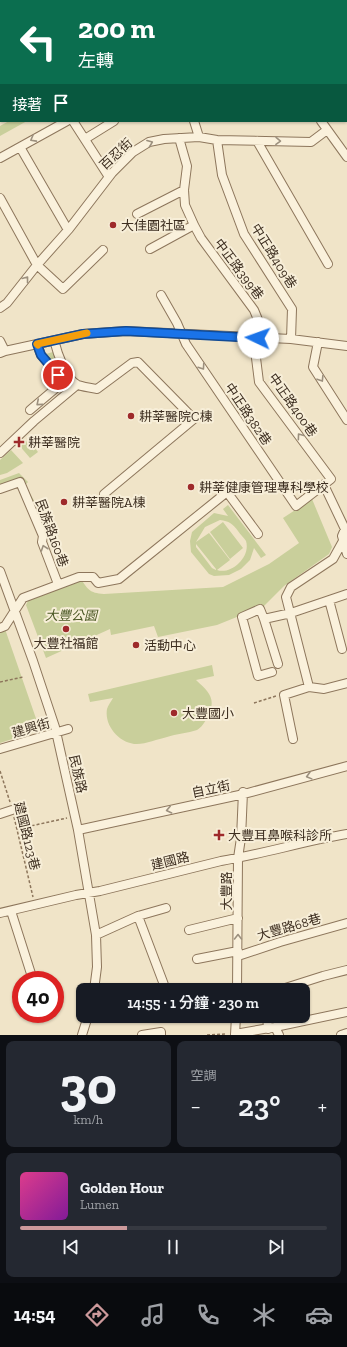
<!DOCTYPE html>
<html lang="zh-TW">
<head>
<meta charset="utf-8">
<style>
	:root { --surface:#171b24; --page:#242831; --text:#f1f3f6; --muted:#9ea1a6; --line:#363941; --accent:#cc999b }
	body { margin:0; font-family:"Zilla Slab","Noto Sans TC",serif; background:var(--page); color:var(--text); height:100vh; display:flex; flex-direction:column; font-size:15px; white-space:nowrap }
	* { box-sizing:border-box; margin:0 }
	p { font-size:13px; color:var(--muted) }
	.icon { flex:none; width:22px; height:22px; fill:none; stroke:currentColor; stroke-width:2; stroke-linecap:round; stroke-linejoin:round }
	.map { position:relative; height:1035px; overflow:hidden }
	.side { display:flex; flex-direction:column; gap:6px; padding:6px; background:#0d0f14; flex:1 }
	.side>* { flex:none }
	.guide { position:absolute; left:0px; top:0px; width:347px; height:122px; box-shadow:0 1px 3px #0004; background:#0b6e4f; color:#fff; overflow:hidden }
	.speed { position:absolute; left:12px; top:971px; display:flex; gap:8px; font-size:20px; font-weight:700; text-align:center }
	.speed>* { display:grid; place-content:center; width:52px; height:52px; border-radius:50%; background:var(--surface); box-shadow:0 1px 3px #0004; line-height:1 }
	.speed .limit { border:6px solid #d22; background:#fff; color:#111 }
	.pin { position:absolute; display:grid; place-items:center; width:34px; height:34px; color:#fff; margin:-17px; border:2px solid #fff; border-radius:50%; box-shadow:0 1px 4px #0007 }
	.me { position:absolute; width:44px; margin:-22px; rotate:273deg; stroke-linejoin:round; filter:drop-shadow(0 0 3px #0008) }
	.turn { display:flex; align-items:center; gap:14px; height:84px; padding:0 12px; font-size:18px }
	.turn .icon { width:52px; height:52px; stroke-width:2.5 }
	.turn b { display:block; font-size:28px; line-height:34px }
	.then { display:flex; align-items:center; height:38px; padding:0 12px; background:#0003; gap:8px; font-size:15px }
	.big { font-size:30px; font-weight:600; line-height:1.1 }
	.side .widget { flex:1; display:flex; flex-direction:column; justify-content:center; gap:6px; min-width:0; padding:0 14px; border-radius:8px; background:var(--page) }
	.side .dial { align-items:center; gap:0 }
	.dial b { font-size:52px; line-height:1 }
	.song { display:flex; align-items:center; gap:12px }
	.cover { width:48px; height:48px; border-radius:6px; background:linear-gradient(135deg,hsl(330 70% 55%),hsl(290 70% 35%)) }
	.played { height:4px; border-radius:2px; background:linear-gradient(90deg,var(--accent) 35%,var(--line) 35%) }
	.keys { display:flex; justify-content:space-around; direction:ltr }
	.heat { display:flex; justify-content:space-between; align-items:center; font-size:22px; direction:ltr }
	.side .tiles { flex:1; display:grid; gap:6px; grid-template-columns:1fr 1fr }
	.widget:last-child { grid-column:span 2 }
	.trip { position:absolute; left:76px; top:983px; width:234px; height:40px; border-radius:8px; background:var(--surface); box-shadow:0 1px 3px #0004; font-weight:600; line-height:40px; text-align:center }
	.dock { display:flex; height:64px; justify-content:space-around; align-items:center; background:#090b0e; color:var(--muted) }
	.dock .icon { width:28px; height:28px }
	.dock .selected { color:var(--accent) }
	.dock b { font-size:18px; color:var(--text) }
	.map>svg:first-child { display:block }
</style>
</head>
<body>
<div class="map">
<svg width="347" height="1035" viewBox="0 0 347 1035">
	<rect width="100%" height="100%" fill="#f0e4c8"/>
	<path fill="#c9cf9b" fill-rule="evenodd" d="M9,121H27L0,136V126Z
		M53,352L60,370L58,371L48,358L46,354Z
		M24,439L28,443L31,441L36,447L35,448L38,452L30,458L18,444Z
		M11,450L23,463L7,473L0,475V460Z
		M19,473L28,482L25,485L53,533L46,535L21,480L0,487V480Z
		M312,499L332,547L329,554L284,586L264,606L217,625L158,637L154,626L111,635L110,629L46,658L26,605L28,601L49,593L80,578C88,589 89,593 104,594L223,587L269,564L299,543L283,518Z
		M228,505L266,555L261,558L254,548L250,560L241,569L229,575L214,576L209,574L191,552L190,541L192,532L214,513L228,516L223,509ZM220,520C229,521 233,524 238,531C240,534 244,538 246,541C251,557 231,575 217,570L230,560L209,533L196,542L205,527ZM196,544L216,569V570L212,568L196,547Z
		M223,522L243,548L230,559L210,532Z
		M5,629L40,730L0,743V631Z
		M212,665L214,676L196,680C210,693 217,699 207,718C205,722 201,728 197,730C188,733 176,734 167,737C158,739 146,744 137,744C120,744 104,726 107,709C108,705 111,702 113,698L90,702L88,694Z"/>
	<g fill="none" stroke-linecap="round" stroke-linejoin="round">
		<defs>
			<path id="minor" d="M239,0L240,1
				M303,1L305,0
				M73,121L109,177
				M194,121L199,137
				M321,121L347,157
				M85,139L114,121
				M217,140L222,175L244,234L292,309L291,339
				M257,141L328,264
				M20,147L68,230
				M0,158L67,121
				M0,198L37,265L63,289L103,250
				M137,214L184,190
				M150,249L194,225
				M161,295L177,323L186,344L296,506L331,479L259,382L255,350L261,327L254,310L201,238L194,225L185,205L184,190L187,166L179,138
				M0,308L7,303L37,265L69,229L112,173L133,152L149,142L164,139L199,137L217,140L311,142L327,130
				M54,340C57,352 66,380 78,385C84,387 91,388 97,389L132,363L138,362L194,419L104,494
				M0,341L5,351
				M318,342L313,367L347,420
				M37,344L41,355L58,375L69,377
				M0,353L5,351L83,334L126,331L291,339L347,346
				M30,410L69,377
				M0,453L34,421L77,385
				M324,485L345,529L342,536L347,554
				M0,489L20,482L43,536L42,542L58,584
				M0,571L33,661L55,727L78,830L96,935L97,967L94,990
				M329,600L342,649
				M264,619L291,613L347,594
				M0,628L5,626L23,598L79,577H93L98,583L119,579L227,492L258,534
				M272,672L258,676L242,617L260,609L264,619L278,664
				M309,687L286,597L291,587L333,559L343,541L347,538
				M293,739L284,695L309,687L324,689L347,683
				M0,749L68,729
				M0,814L12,810
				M78,830L244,794L347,766
				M11,911L33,980
				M0,913L76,895L100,891L221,861C263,854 305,841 347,834
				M138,916L166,990
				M189,930L238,918
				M96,935L138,916L166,908
				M238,956L280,942L347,923
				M197,959L238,951
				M216,990L237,987
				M237,990L238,858L241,838L243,792
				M279,990L323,976L347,970
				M267,1016L268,1029
				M275,1027L347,1012
				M235,1034L275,1027L279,1035
				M82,1035L88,1016
				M142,1035L161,1032V1035
				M235,1035L236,1016
				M341,1035L347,1033"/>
		</defs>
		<use href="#minor" stroke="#8d765c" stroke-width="10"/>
		<path stroke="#8d765c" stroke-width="1.5" stroke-dasharray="3 2" stroke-linecap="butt" d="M0,682L23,677
			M254,703L276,696
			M0,771L10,802
			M14,817L33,897
			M17,829L67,818
			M207,1035L227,1034"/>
		<use href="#minor" stroke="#faf1dc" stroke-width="8"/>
	</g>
	<defs><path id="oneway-chevron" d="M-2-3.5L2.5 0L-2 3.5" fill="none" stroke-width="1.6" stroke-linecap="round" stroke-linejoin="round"/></defs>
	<g stroke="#9c907e">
		<use href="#oneway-chevron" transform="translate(33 139) rotate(151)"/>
		<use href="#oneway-chevron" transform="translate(278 141) rotate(1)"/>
		<use href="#oneway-chevron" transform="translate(150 143) rotate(-21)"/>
		<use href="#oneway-chevron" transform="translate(26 279) rotate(-52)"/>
		<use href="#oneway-chevron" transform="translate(202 367) rotate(56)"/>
		<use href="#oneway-chevron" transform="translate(321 379) rotate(58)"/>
		<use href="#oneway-chevron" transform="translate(39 403) rotate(140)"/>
		<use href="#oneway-chevron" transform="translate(300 436) rotate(-126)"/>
		<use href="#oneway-chevron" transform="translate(44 548) rotate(-109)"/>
		<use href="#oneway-chevron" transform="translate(309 776) rotate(165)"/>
		<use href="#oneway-chevron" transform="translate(169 810) rotate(168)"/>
		<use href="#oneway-chevron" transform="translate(238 937) rotate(-90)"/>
	</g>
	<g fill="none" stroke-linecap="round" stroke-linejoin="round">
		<defs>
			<path id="route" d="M58,375L41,355L37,344L83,334L126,331L258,338"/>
		</defs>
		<use href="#route" stroke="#114b97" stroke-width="10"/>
		<use href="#route" stroke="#1a73e8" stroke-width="7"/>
		<path stroke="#f59e0b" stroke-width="7" d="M38,345L37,344L87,333"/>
	</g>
	<g fill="#9e2a2b" stroke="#f7eed8" stroke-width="1.5">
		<circle cx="113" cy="225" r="4"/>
		<circle cx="131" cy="416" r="4"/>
		<path d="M17 436h4v4h4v4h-4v4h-4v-4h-4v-4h4z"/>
		<circle cx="191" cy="487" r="4"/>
		<circle cx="64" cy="502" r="4"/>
		<circle cx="66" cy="629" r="4"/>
		<circle cx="136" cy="645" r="4"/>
		<circle cx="174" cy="713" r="4"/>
		<path d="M217 829h4v4h4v4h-4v4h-4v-4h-4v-4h4z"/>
	</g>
	<g text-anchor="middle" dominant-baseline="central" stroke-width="4" stroke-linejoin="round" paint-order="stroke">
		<g font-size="13" fill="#3d2e20" stroke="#f7eed8">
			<text transform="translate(116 154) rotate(-43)">百忍街</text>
			<text transform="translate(274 256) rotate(58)">中正路409巷</text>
			<text transform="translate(239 269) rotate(53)">中正路399巷</text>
			<text transform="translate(293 405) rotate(55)">中正路400巷</text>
			<text transform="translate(248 414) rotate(56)">中正路382巷</text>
			<text transform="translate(52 533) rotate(70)">民族路160巷</text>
			<text transform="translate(31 728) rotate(-16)">建興街</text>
			<text transform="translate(78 774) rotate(77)">民族路</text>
			<text transform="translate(211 789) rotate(-12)">自立街</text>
			<text transform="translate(27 836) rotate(76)">建國路123巷</text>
			<text transform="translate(170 861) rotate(-14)">建國路</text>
			<text transform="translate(226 891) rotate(-90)">大豐路</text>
			<text transform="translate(289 927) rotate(-16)">大豐路68巷</text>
		</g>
		<g font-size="13" fill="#3d2e20" stroke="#f7eed8" text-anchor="start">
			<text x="121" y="225">大佳園社區</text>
			<text x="139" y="416">耕莘醫院C棟</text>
			<text x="28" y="442">耕莘醫院</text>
			<text x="199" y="487">耕莘健康管理專科學校</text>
			<text x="72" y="502">耕莘醫院A棟</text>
			<text x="66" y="643" text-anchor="middle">大豐社福館</text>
			<text x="144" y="645">活動中心</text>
			<text x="182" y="713">大豐國小</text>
			<text x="228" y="835">大豐耳鼻喉科診所</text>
		</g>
		<g font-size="13" font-style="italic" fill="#4d5a26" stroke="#f7eed8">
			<text x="71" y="615">大豐公園</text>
		</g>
	</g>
</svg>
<div class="speed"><div class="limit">40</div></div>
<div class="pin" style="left:58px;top:375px;background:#d93025"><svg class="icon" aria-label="arrive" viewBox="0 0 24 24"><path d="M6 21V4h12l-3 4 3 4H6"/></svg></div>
<svg class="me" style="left:258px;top:338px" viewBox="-20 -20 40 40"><circle r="19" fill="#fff"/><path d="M0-13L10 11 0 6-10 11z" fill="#1a73e8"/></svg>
<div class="trip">14:55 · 1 分鐘 · 230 m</div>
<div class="guide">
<div class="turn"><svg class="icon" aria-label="left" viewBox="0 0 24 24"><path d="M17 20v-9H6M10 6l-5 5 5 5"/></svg><div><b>200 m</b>左轉</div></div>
<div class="then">接著<svg class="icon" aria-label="arrive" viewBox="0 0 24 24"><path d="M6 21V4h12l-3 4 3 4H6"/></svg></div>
</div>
</div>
<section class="side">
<div class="tiles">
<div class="widget dial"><b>30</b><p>km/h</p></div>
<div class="widget"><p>空調</p>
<div class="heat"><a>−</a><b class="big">23°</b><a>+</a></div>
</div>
<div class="widget">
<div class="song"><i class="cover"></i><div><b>Golden Hour</b><p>Lumen</p></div></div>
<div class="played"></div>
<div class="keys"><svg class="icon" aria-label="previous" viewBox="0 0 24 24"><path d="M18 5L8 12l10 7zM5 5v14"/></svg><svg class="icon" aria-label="pause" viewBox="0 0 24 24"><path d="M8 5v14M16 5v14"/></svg><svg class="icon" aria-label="next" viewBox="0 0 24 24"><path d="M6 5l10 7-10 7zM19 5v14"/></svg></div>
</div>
</div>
</section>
<nav class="dock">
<b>14:54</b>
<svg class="icon selected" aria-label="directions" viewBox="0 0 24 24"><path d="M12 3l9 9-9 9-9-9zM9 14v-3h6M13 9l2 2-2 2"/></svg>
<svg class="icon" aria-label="music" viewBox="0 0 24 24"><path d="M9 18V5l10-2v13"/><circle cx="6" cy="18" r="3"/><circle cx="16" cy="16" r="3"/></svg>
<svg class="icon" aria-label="phone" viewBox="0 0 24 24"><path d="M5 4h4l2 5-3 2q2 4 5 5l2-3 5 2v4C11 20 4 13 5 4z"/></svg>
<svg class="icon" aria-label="climate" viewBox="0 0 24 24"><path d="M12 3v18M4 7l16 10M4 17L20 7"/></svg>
<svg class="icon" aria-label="car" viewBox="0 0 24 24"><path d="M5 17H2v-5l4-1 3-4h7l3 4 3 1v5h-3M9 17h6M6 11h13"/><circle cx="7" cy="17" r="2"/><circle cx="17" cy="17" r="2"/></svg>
</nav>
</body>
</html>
